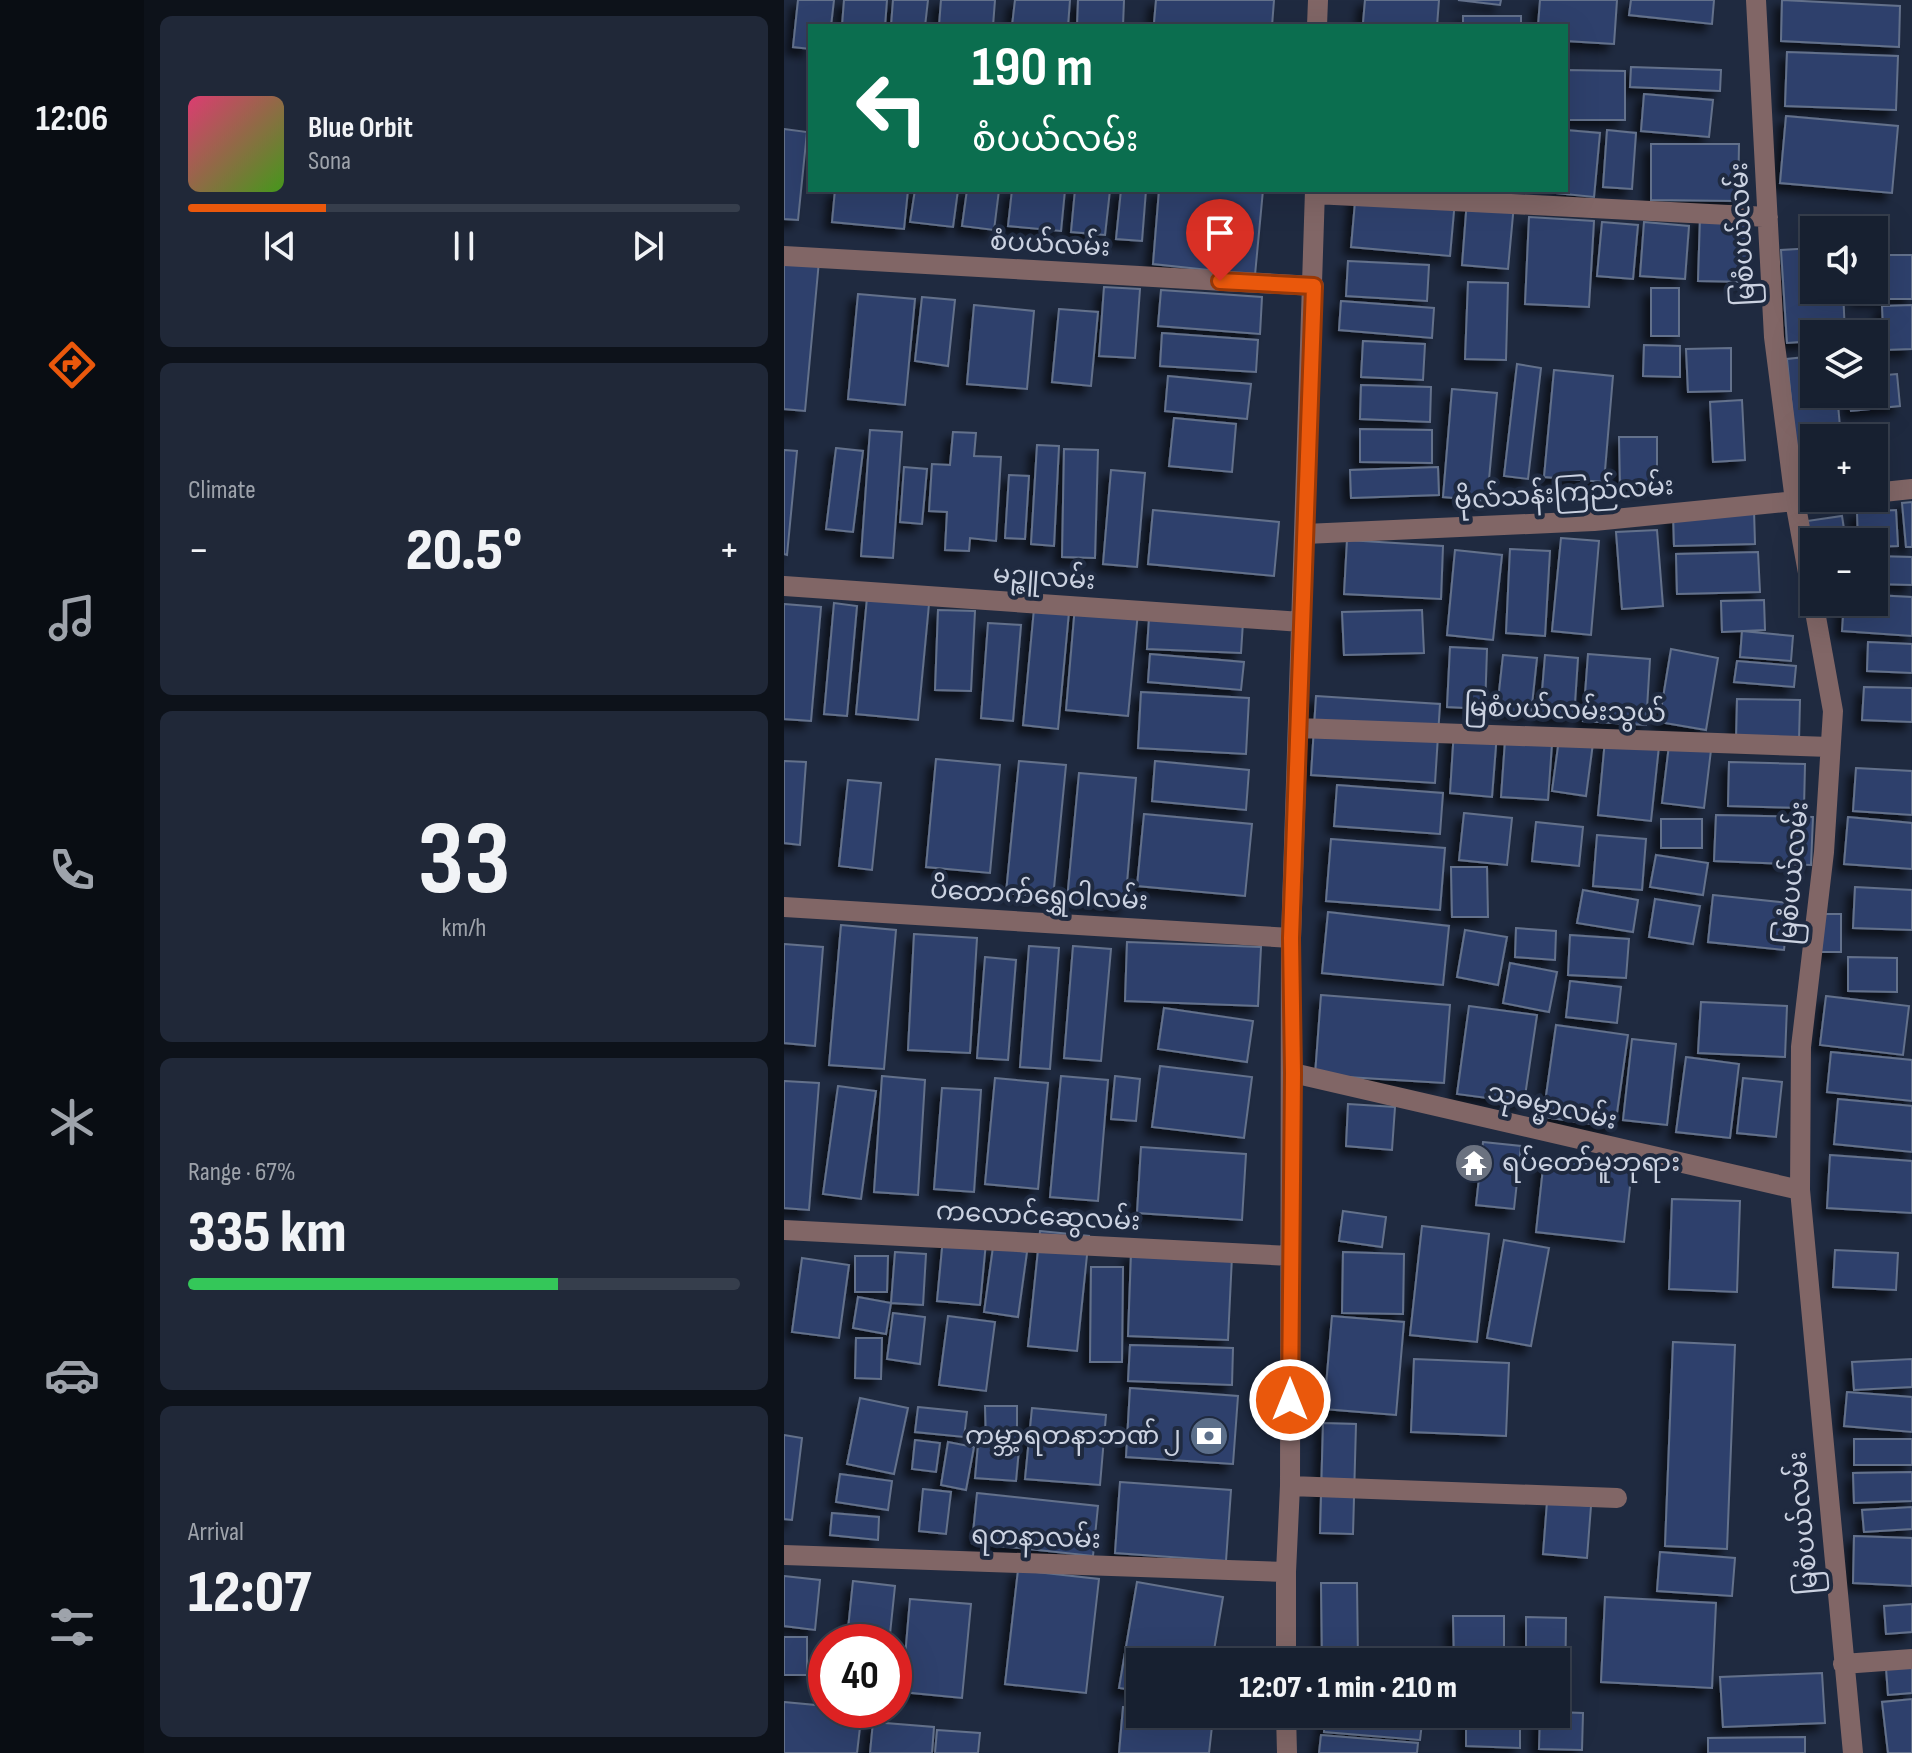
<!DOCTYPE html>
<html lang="en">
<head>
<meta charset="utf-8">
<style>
	:root { --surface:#172030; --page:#202838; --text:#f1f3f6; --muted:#9ea3ab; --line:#363e4c; --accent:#ea580c }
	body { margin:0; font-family:"Sofia Sans Condensed","Noto Sans Myanmar",sans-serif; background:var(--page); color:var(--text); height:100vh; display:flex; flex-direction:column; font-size:30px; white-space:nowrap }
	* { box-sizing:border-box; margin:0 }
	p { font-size:26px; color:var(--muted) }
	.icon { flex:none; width:44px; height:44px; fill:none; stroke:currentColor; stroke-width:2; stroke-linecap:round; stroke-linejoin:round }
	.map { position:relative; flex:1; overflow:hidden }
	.drawer { display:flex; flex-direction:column; gap:16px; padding:16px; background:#0d121a; width:640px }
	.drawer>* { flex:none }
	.guide { position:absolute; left:24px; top:24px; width:760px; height:168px; border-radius:0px; box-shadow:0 8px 32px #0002,0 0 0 2px var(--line); background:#0b6e4f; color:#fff; overflow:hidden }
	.buttons { position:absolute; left:1016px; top:216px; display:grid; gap:16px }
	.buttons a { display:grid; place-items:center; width:88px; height:88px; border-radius:0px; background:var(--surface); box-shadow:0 8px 32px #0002,0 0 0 2px var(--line); font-size:40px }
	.speed { position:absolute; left:24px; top:1624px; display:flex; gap:16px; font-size:40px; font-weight:700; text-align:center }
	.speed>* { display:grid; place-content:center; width:104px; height:104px; border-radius:50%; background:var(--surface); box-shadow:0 8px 32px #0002,0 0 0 2px var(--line); line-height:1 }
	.speed .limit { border:12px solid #d22; background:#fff; color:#111 }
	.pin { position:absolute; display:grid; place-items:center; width:68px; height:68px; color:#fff; margin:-82px -34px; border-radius:50% 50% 50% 0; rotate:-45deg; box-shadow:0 0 8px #0007 }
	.pin .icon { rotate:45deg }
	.me { position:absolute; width:88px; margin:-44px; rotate:0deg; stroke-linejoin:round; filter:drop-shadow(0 0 6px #0008) }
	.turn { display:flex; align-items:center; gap:28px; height:168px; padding:0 32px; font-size:36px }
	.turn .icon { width:104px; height:104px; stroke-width:2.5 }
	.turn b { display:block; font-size:56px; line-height:68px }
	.big { font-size:60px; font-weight:800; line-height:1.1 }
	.drawer .widget { flex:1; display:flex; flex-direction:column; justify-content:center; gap:12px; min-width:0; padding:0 28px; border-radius:12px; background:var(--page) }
	.drawer .dial { align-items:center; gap:0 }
	.dial b { font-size:104px; line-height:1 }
	.song { display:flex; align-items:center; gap:24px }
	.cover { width:96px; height:96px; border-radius:12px; background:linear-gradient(135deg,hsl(340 70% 55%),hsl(100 70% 35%)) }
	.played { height:8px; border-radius:4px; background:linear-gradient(90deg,var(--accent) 25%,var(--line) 25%) }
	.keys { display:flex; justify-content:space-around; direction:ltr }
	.heat { display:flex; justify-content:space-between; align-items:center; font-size:44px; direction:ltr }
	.charge { height:12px; border-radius:6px; background:linear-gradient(90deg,#34c759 67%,var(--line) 0) }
	.trip { position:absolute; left:342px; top:1648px; width:444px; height:80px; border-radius:0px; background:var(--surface); box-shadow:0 8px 32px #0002,0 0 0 2px var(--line); font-weight:800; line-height:80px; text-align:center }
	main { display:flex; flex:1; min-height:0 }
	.dock { display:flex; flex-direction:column; width:144px; justify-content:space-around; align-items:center; background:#090d13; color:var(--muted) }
	.dock .icon { width:56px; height:56px }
	.dock .selected { color:var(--accent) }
	.dock b { font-size:36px; color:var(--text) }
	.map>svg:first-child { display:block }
</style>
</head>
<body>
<main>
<nav class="dock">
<b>12:06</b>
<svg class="icon selected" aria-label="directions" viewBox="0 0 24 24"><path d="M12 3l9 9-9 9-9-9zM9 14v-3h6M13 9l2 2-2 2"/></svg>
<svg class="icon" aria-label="music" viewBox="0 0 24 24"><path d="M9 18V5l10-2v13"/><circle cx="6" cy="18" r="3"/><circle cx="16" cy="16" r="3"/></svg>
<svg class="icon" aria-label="phone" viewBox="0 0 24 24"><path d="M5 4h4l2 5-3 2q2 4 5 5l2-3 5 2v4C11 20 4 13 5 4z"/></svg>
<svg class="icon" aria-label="climate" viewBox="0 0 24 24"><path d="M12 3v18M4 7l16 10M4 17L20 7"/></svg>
<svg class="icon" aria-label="car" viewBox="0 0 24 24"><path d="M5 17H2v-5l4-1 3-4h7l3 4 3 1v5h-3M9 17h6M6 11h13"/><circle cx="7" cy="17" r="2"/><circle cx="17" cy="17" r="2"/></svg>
<svg class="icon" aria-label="filters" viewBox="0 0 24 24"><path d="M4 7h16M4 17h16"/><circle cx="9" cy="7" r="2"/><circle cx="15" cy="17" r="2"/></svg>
</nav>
<section class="drawer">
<div class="widget">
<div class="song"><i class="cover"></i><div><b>Blue Orbit</b><p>Sona</p></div></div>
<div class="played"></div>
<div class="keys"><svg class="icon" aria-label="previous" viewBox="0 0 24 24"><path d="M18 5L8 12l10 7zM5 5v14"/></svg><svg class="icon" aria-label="pause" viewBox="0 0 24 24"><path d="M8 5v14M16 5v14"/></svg><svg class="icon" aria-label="next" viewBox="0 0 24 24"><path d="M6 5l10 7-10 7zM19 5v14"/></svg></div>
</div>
<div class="widget"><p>Climate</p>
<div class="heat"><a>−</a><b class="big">20.5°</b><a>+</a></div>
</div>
<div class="widget dial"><b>33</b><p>km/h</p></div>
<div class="widget"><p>Range · 67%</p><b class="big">335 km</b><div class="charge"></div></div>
<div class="widget"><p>Arrival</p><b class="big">12:07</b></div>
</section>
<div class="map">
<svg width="1128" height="1753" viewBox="0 0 1128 1753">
	<defs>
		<filter id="shadow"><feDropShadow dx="-7" dy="7" stdDeviation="4" flood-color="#0009"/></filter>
	</defs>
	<rect width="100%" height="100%" fill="#1f2a40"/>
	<path fill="#2d416c" stroke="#64718b" stroke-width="2" filter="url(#shadow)" d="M14,0H50L47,26H26V49L9,47Z
		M60,0H103L101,26H58Z
		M109,0H144L141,26H107Z
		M157,0H211L209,26H155Z
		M231,0H286L284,26H228Z
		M294,0H340L339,26H293Z
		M372,0H490L488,26H401L370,23Z
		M581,0H655L653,26L579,23Z
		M674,0H717L716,5Z
		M756,0H833L830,44L782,41V26H754Z
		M847,0H930L928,24L845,15Z
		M998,0L1116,6L1115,47L997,41Z
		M679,16H737V26H679Z
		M1003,52L1114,56L1112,110L1001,106Z
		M847,67L937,70L936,91L846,87Z
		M782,70L841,71V120H782Z
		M860,94L929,100L925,137L857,131Z
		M1002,116L1114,126L1108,193L996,183Z
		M0,129L23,132L14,220L0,219Z
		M782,130L816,133L810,197L761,192L762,190H782Z
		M823,130L852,133L848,189L819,187Z
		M867,144H955L954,201L867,200Z
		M51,190H124L120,229L48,222Z
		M131,190H174L169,227L126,222Z
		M183,190H215L210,230L178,226Z
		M228,190H281L277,231L224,226Z
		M291,190H326L321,235L287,232Z
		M337,190H362L358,241L332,239Z
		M375,190H479L471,275L369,264Z
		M572,191L671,200L666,256L567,247Z
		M683,200L730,204L724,269L678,265Z
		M745,217L810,221L805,307L741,304Z
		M916,217L966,219L964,282L914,281Z
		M818,222L854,225L849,279L813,276Z
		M860,222L905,226L901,279L856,276Z
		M1030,248V290H1059L1061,334H1030V341L1003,343L997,250Z
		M1090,255H1128V299H1074V290H1090Z
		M0,258L35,261L21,411L0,409Z
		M564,261L645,265L643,301L562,296Z
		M684,282L724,283L722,360L681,359Z
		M320,287L356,289L351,358L315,356Z
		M867,288H895V336H867Z
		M377,290L478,297L476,334L374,326Z
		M74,294L131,299L121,405L64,399Z
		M138,297L171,300L164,366L131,361Z
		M557,301L650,308L648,338L555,330Z
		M190,305L250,311L243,389L183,384Z
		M1128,305V349L1100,350L1098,306Z
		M275,309L314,312L307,386L268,382Z
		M378,333L474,340L472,372L376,366Z
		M579,341L641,344L639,380L577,377Z
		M860,345L896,346V377L859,376Z
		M947,348V391L904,392L902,349Z
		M1030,356V394H1053L1057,438H1030V468L1014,470L1003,359Z
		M733,364L757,368L744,479L720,476Z
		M770,370L829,376L820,482L760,477Z
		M1113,374L1116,406L1067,411L1065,394H1090V376Z
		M384,376L467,384L463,419L381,411Z
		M577,385L647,387L646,422L576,419Z
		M668,389L713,393L703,501L659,497Z
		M958,400L961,460L929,462L926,402Z
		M390,418L452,424L448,472L385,466Z
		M576,429L648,430V463L576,462Z
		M86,430L118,432L109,558L77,556Z
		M169,432L192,433L190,456L217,457L212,541L186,538L185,551L161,550L163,512L145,511L148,464L166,465Z
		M835,437H873V487H836Z
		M253,445L275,446L270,546L247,544Z
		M52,448L79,451L69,532L42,529Z
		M280,449L314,450L311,558L278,557Z
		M0,450L13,451L3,555L0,554Z
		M120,467L143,469L138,524L116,522Z
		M654,467L655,495L567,498L566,470Z
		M327,470L361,473L353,567L319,564Z
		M225,475L245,476L241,539L221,538Z
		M1128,502V547H1122L1118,503Z
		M369,510L495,522L490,576L364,564Z
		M970,510L971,544L890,546L889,512Z
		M1112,510L1114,546L1090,547V542H1074L1073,512Z
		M1058,516L1062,542H1030V561L1023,521Z
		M873,530L879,606L838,609L832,532Z
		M777,538L815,541L807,635L768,631Z
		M563,540L659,546L657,599L560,594Z
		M726,549L766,551L761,636L722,633Z
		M671,550L718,555L709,640L663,635Z
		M974,552L976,592L893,594L892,554Z
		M1090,556L1128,557V585L1090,584Z
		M1090,595L1128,597V636L1058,631L1060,602H1090Z
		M83,598L145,604L134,720L72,714Z
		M980,600L981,630L938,632L937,601Z
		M50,603L73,606L63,716L40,714Z
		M0,604L37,607L27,721L0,719Z
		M291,606L354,612L344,716L282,710Z
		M250,609L285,612L274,729L239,725Z
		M154,610L191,611L187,691L151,690Z
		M638,610L640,653L560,655L558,612Z
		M365,618L459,622L457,653L363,649Z
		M204,623L237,625L229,721L197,718Z
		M958,631L1009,636L1007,661L956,657Z
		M1084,642L1128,644V673L1083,671Z
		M666,647L703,649L701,709L663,707Z
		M887,649L934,658L922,730L875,722Z
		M366,654L460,662L457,690L364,682Z
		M804,654L866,659L862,725L799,721Z
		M719,655L753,658L747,714L713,710Z
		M761,655L794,658L790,718L756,716Z
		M953,661L1012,666L1010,687L950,682Z
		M1080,687L1128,688V722L1078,720Z
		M357,692L465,698L462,754L354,748Z
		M532,696L656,704L651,783L527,775Z
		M953,699L1016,700L1015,741H952Z
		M722,727L769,730L764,800L717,797Z
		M670,730L713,733L708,797L666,793Z
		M775,739L809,743L802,796L768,791Z
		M821,740L875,746L867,821L814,815Z
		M885,745L927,750L920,808L878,803Z
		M152,759L216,765L206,873L142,867Z
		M0,761L22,762L16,845L0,843Z
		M235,761L282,765L269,898L222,893Z
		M371,761L465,770L462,810L368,801Z
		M945,762L1021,764L1020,808L944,806Z
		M1072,768L1128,771V815L1069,811Z
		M295,773L352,778L341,906L283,900Z
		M64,780L97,783L88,870L55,866Z
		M553,785L659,793L656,834L550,826Z
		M680,813L728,818L723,865L675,860Z
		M360,814L468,824L461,896L353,886Z
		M932,815L1029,817L1027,865L930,861Z
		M1064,817L1128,823V869L1060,864Z
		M877,819H918V848H877Z
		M752,822L799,827L795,866L748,861Z
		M813,835L862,839L858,890L809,886Z
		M547,839L661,848L656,910L542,901Z
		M872,855L924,863L919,895L866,887Z
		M667,867H703L704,917H668Z
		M1071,887L1128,890V930L1069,928Z
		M799,890L854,900L849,932L793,923Z
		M929,895L1005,903L1000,950L924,942Z
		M871,899L916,906L909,944L865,937Z
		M544,912L665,926L659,985L538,973Z
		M1038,914H1057V952H1037Z
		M57,925L112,930L100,1069L45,1065Z
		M732,928L772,931L771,960L731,957Z
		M681,930L723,937L714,985L673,977Z
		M130,934L193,938L186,1053L124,1050Z
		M786,935L845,939L842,978L784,975Z
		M343,942L477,947L474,1006L341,1001Z
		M0,944L39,947L31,1046L0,1043Z
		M245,946L275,948L266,1069L236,1067Z
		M289,946L327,949L317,1061L280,1058Z
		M201,957L232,960L224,1060L193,1058Z
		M1064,957L1113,958V992L1064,991Z
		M726,963L773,972L765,1012L719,1003Z
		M786,981L837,987L833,1023L782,1017Z
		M537,995L666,1005L660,1083L531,1075Z
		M1042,996L1125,1006L1119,1055L1036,1045Z
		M917,1002L1003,1006L1001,1057L914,1053Z
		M685,1006L753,1015L740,1103L673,1094Z
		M380,1008L469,1021L463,1062L374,1049Z
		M772,1025L844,1035L831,1127L759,1117Z
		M848,1039L892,1044L883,1125L839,1120Z
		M1047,1052L1128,1060V1101L1043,1092Z
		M902,1057L955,1064L946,1138L892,1132Z
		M376,1066L468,1077L460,1138L368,1127Z
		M98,1076L141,1080L134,1195L90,1192Z
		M277,1076L324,1080L314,1201L266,1197Z
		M331,1076L356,1079L352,1121L327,1119Z
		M211,1078L264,1083L254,1189L201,1184Z
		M959,1078L998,1082L992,1137L953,1133Z
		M0,1081L35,1083L25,1210L0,1208Z
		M54,1086L92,1091L77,1199L39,1194Z
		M158,1088L197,1090L190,1192L150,1189Z
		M1054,1099L1128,1106V1152L1050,1144Z
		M564,1104L611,1107L608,1150L562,1146Z
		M699,1142L737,1146L730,1209L692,1205Z
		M357,1147L462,1154L458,1220L353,1213Z
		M1046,1155L1128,1161V1213L1043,1208Z
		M760,1159L848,1168L840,1242L752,1232Z
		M888,1199L956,1201L953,1292L885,1289Z
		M559,1211L602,1217L598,1247L555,1241Z
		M638,1226L705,1234L693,1342L626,1335Z
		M256,1231L305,1236L293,1351L244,1346Z
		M159,1238L202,1242L196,1305L153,1301Z
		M720,1240L765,1248L747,1346L703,1338Z
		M209,1247L243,1252L234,1317L200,1312Z
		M1051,1250L1114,1253L1112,1290L1049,1287Z
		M111,1252L142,1254L139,1305L107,1303Z
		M559,1252L620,1254L619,1314L558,1313Z
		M347,1253L448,1256L444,1340L344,1336Z
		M71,1256H104L103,1292H71Z
		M18,1258L65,1265L55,1338L8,1332Z
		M307,1267H339L338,1362H306Z
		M74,1297L107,1303L102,1334L69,1328Z
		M109,1313L141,1317L136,1364L103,1359Z
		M164,1316L211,1322L202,1391L155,1385Z
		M548,1316L620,1322L612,1415L540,1409Z
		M72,1338H98L97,1379L71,1378Z
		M889,1342L951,1345L943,1549L881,1546Z
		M346,1345L449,1348L448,1385L344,1381Z
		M630,1359L725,1363L722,1436L627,1432Z
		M1128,1359V1387L1070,1390L1068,1362Z
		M346,1388L454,1396L449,1464L342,1457Z
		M1063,1392L1128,1397V1432L1060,1426Z
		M76,1398L124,1408L110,1474L63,1464Z
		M201,1406H233V1443L202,1442Z
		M134,1407L183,1412L180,1437L131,1432Z
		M248,1408L322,1415L316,1485L241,1479Z
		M539,1423L572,1424L569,1534L536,1533Z
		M0,1435L18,1438L8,1520L0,1519Z
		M1070,1439H1128V1465H1070Z
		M131,1440L156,1443L152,1472L128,1469Z
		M164,1442L190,1447L182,1490L157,1485Z
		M194,1445L235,1449L232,1481L191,1478Z
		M1128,1472V1501L1070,1503L1069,1473Z
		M56,1474L108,1481L104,1510L52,1502Z
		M336,1482L447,1490L442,1561L331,1553Z
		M139,1489L167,1492L162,1534L135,1531Z
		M193,1493L314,1506L309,1556L188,1543Z
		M763,1502L807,1506L803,1558L759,1554Z
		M1128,1507V1529L1080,1532L1078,1510Z
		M48,1513L95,1517L94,1540L46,1535Z
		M1070,1536L1128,1538V1586L1069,1583Z
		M876,1552L951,1558L948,1596L873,1591Z
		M234,1570L315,1579L302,1693L221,1684Z
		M0,1576L36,1580L31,1630L0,1626Z
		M69,1581L111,1586L106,1634L64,1629Z
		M353,1582L439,1597L428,1662H356V1691L335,1688Z
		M537,1583H573L574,1662H538Z
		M821,1597L932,1603L928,1688L817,1682Z
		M126,1599L187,1604L178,1698L118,1692Z
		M1128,1604V1632L1102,1634L1100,1606Z
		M669,1616H720V1662H670Z
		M742,1617L782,1618L781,1694H772V1662H742Z
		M0,1637H23V1675H0Z
		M1128,1666V1693L1104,1695L1102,1668Z
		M1038,1673L1041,1723L939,1727L936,1677Z
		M1128,1699V1753H1104L1098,1702Z
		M0,1702L42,1706V1710H78L73,1753H0Z
		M339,1707L356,1709V1714L429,1717L425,1753H335Z
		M772,1712L799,1713L798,1750L755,1749L756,1714H772Z
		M541,1714H639L636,1740L540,1732Z
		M682,1714H736V1748L682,1746Z
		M89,1722L150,1727L148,1753H86Z
		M153,1730L196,1733L194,1753H151Z
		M537,1735L634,1743L633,1753H535Z
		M1021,1737V1753H924V1738Z"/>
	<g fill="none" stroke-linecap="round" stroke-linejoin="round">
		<path stroke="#816666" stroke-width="20" d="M972,0L990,337L1011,501L1049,711L1040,852L1017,1047L1016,1190L1069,1753
			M533,26L534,0
			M531,194L984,217
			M0,256L530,286
			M1090,493L1128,489
			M521,534L810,521L1042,498
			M0,586L517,622
			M514,728L1046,747
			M0,907L507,938
			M509,1073L1016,1190
			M0,1230L506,1256
			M506,1486L833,1498
			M0,1555L502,1572
			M502,1662V1572L506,1486L507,938L531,190
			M1059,1664L1128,1659
			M502,1714L503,1753"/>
	</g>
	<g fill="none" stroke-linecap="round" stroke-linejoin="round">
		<defs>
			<path id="route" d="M436,281L530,286L507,938L509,1073L506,1400"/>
		</defs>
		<use href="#route" stroke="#983908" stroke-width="20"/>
		<use href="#route" stroke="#ea580c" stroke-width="14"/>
	</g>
	<defs>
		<symbol id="temple-disc" viewBox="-11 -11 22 22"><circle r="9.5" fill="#6b7280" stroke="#1f2a40"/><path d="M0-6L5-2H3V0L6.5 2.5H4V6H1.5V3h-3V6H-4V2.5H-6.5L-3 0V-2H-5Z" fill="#fff"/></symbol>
		<symbol id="bank-disc" viewBox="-11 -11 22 22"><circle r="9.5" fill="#5c6f8a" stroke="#1f2a40"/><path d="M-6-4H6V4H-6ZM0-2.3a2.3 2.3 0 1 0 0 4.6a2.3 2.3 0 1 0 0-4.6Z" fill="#fff"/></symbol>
	</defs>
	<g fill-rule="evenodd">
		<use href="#temple-disc" x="668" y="1141" width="44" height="44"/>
		<use href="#bank-disc" x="403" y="1414" width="44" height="44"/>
	</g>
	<g text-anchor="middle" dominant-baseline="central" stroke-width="8" stroke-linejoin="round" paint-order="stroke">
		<g font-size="26" fill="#cbd2e1" stroke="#1f2a40">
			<text transform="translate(959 234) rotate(-93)">မြစံပယ်လမ်း</text>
			<text transform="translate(266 245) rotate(3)">စံပယ်လမ်း</text>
			<text transform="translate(780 494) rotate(-4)">ဗိုလ်သန်းကြည်လမ်း</text>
			<text transform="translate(260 578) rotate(4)">မဉ္ဇူလမ်း</text>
			<text transform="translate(781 711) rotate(2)">မြစံပယ်လမ်းသွယ်</text>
			<text transform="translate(1010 873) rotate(-85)">မြစံပယ်လမ်း</text>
			<text transform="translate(255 896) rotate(3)">ပိတောက်ရွှေဝါလမ်း</text>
			<text transform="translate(768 1107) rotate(13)">သုဓမ္မာလမ်း</text>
			<text transform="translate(254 1217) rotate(3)">ကလောင်ဆွေလမ်း</text>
			<text transform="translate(1020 1523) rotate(-95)">မြစံပယ်လမ်း</text>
			<text transform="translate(252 1538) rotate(2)">ရတနာလမ်း</text>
		</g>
		<g font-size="26" fill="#cbd2e1" stroke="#1f2a40" text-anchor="start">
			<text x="718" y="1163">ရပ်တော်မူဘုရား</text>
			<text x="397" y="1436" text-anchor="end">ကမ္ဘာ့ရတနာဘဏ် ၂</text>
		</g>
	</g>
</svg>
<div class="buttons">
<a><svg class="icon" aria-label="sound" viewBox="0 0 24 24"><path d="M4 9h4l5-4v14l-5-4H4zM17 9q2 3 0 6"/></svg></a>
<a><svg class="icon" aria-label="layers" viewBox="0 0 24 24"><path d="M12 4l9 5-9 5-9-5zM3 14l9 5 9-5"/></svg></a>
<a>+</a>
<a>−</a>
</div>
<div class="speed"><div class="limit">40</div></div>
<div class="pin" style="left:436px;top:281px;background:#d93025"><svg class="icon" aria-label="arrive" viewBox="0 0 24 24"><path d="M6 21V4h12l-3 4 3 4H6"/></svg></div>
<svg class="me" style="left:506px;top:1400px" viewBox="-20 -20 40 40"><circle r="17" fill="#ea580c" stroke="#fff" stroke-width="3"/><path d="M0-11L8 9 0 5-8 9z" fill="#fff"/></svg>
<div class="trip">12:07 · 1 min · 210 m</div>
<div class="guide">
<div class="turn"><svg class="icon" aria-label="left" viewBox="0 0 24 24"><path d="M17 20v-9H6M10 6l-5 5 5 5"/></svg><div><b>190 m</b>စံပယ်လမ်း</div></div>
</div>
</div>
</main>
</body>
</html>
